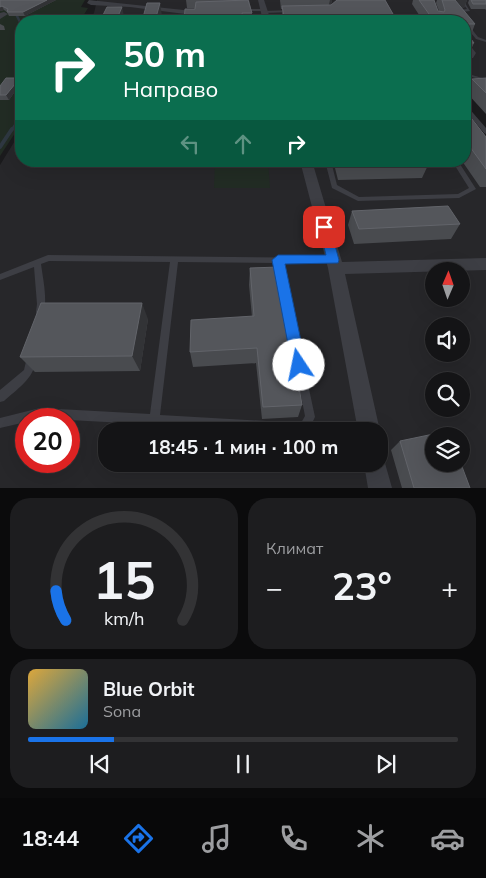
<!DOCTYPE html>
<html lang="ru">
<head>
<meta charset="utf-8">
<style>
	:root { --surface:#141416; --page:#1d1d1f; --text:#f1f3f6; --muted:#9d9ea1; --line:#333335; --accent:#1a73e8 }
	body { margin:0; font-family:Mulish,sans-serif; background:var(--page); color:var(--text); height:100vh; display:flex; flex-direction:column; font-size:19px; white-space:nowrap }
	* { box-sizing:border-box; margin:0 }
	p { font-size:16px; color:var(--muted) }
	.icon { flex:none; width:28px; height:28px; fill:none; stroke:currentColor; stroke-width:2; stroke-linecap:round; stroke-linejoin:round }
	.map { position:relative; height:488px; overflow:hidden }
	.details { display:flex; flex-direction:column; gap:10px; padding:10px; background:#0b0b0c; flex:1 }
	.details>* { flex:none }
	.banner { position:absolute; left:15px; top:15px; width:456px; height:152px; border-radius:20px; box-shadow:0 5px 20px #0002,0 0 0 1px var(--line); background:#0b6e4f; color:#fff; overflow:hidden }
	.needle { width:32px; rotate:2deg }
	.tools { position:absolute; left:425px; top:262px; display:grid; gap:10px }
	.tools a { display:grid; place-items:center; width:45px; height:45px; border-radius:50%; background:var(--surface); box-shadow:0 5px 20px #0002,0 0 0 1px var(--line); font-size:25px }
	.speed { position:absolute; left:15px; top:408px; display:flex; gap:10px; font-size:25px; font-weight:700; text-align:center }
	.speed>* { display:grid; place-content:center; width:65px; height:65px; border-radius:50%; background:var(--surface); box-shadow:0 5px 20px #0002,0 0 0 1px var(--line); line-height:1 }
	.speed .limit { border:8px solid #d22; background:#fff; color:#111 }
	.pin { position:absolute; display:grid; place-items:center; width:42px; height:42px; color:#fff; margin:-21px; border-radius:10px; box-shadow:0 2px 8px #0006 }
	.me { position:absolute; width:55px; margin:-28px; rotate:349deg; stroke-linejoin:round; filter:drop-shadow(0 0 4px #0008) }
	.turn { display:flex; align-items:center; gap:18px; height:105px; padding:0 25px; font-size:22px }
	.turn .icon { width:65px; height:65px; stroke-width:2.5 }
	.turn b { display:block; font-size:35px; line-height:42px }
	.lanes { display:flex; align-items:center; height:48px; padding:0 25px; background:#0003; justify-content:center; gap:25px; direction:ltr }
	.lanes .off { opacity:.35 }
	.big { font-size:38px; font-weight:700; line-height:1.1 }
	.details .widget { flex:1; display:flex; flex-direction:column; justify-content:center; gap:8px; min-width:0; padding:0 18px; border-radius:20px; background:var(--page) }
	.details .dial { align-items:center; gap:0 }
	.dial svg { height:130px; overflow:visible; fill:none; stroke:var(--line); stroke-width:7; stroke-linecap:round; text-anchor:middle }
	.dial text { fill:var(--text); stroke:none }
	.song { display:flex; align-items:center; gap:15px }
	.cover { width:60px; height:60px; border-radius:8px; background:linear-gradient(135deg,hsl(40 70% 55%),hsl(200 70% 35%)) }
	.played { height:5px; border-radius:2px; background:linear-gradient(90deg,var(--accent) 20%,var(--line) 20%) }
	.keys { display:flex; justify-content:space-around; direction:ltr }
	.heat { display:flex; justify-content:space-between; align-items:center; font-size:28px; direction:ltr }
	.details .tiles { flex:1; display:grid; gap:10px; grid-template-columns:1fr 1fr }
	.widget:last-child { grid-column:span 2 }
	.trip { position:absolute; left:98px; top:422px; width:290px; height:50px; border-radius:20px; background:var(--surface); box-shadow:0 5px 20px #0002,0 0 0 1px var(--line); font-weight:700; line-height:50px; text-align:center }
	.tabs { display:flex; height:80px; justify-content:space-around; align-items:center; background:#080809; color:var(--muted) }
	.tabs .icon { width:35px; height:35px }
	.tabs .selected { color:var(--accent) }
	.tabs b { font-size:22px; color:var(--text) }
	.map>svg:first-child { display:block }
</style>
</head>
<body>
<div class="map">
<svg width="486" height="488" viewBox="0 0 486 488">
	<rect width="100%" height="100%" fill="#1b1b1d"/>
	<path fill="#27272a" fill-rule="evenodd" d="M97,0H486V82H465V21H89L94,13Z
		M21,131V161H465L486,146V488H0V165ZM434,271H461V299H434ZM434,326H461V354H434ZM434,381H461V409H434ZM26,419H69V461H26ZM106,431H379V464H106ZM434,436H461V464H434Z"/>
	<path fill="#222c24" d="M0,0H85L81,7L88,8L80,21H21V124L0,156Z
		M215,161H268L270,188H214Z"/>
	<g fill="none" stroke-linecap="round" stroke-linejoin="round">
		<path stroke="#2f3842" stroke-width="2.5" d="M15,12L21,24"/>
		<path stroke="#2f3842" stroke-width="3" d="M12,130L21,116"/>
		<path stroke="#2f3842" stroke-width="4" d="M0,147L12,129"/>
		<path fill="#3d3e44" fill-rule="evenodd" d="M463,0L470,11L454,13V11L467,9L461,1Z
			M241,9H264L266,10L265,11L292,10L294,11L292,12L264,13L262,12L263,11H242Z
			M166,20H193L195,21H164Z
			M468,27H470L478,37L486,40V42L476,39L467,28Z
			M465,39L476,53L473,58H465V56H470L472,53L465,43Z
			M465,73L486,79V81L465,75Z
			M465,105L467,106L486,128V134L484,133L465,110Z
			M325,161H331L337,185L359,197L458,194L469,188L452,161H458L476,189L459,198L358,201L332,188Z
			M48,255L336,258L337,260L336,262L333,263H282L315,417L308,431C228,431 148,424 69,420V419H26V422L0,428V418L40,408L150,414L170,262L49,261L41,264C43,279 48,301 43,315L40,316L37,315L36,312L37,304L34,267L0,280V274ZM178,262L275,263L305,416L301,423L160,415Z
			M31,352L34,353C41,374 17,389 4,401L0,402V390L24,370L28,353Z"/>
		<path fill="#3d3e44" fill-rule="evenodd" d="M89,0L193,11L197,13L193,15L130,7L91,5L87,3Z
			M258,0H264L271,21H263Z
			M4,12L8,14L0,19V13Z
			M300,161H312L342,262L486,258V270L345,274L380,431L379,433V431H358L328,268Z
			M379,454L383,456L392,488H368L364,464H379Z"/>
	</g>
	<path fill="#494b4f" d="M0,0H56L25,16H9L7,12L4,10L0,11Z
		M186,0H249L252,13L251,21H184L195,8H187Z
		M280,0H332L331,5L336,1V0H385L397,21H283L282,15V9H281Z
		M413,0H434L438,11H439L436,3L437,0H467L464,8H461L475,24L471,35H468L474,43L469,54H465V21H423L412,4Z
		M469,0H486V10L485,9H471L468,3Z
		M0,24L4,26L5,30H0Z
		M20,78L21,83L9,100H0V86Z
		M486,78V114L466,92L472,79Z
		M465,110L486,137V187H480L462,161H465Z
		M334,161H430L422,178L338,180L334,164Z
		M352,211L460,224L451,239L354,244L348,225Z
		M250,268L302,405L298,417L262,419L256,363L193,367L190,352L252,317L249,285Z
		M148,319L140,371L35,372L20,357Z
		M400,441L470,488H402L391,450Z"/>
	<path fill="#323336" d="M47,0H56L25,16L23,12Z
		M330,0H332L331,6L328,8Z
		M453,0H467L464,8L450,9Z
		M160,3L162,16L161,21H155Z
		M2,6L4,10L0,11V7Z
		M122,7L124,16L122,21H116Z
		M20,78L21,83L9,100L6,95Z
		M142,303L148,319L140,371L132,356Z"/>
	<path fill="#54565b" stroke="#62646a" d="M0,0H47L23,12H7L8,9L2,6L0,7Z
		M248,0L252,13H242L244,21H184L185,9H195L196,2Z
		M337,0H385L397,21H285L282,6L331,5Z
		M419,0H434L438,11L444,12L445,10L442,0H455L475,24H465V21H434Z
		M471,0H486V4H473Z
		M147,3H160L155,21H142Z
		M107,7H122L116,21H100Z
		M465,31L474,43H465Z
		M6,78H20L6,95H0V86Z
		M486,78V93L472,79Z
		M465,110L486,137V169L465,140Z
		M342,161H407L342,163Z
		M448,206L460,224L359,229L352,211Z
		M279,267L302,405L263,407L257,348L190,352L191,320L254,316L250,268Z
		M41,303H142L132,356L20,357Z
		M448,431L450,436H434V464H461L470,488H414L400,441Z"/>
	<path fill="#1a73e8" stroke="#114b97" d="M324,223L330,227L339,260L338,263L285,264L306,365L304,370L299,372L294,370L292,365L272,260L278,255H326L319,227Z"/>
</svg>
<div class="tools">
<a><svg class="needle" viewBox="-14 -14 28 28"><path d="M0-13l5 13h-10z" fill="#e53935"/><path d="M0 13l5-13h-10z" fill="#9d9ea1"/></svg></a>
<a><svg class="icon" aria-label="sound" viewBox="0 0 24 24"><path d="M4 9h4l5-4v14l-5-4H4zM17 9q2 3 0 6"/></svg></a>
<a><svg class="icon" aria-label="search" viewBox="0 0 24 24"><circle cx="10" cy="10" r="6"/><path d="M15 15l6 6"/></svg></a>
<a><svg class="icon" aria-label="layers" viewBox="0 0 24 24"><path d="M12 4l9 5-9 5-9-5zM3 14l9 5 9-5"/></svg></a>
</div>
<div class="speed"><div class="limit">20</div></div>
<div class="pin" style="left:324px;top:227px;background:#d93025"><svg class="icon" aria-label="arrive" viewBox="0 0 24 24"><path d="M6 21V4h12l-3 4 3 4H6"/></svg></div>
<svg class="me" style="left:299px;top:365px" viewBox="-20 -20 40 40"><circle r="19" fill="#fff"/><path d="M0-13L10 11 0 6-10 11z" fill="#1a73e8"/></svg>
<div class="trip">18:45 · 1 мин · 100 m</div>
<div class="banner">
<div class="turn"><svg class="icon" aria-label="right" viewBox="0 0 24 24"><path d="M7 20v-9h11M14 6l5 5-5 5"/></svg><div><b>50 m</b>Направо</div></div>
<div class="lanes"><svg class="icon off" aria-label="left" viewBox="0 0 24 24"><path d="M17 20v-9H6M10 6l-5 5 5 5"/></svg><svg class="icon off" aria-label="ahead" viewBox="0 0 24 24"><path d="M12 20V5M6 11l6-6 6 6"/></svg><svg class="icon" aria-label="right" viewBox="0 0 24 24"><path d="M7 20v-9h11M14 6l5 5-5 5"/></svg></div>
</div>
</div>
<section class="details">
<div class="tiles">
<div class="widget dial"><svg viewBox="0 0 100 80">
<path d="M14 69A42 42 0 1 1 86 69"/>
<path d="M14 69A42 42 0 0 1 8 51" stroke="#1a73e8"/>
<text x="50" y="56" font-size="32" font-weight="700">15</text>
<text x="50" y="72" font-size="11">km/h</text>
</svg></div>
<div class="widget"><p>Климат</p>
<div class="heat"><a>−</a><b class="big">23°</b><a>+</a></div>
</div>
<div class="widget">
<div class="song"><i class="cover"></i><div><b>Blue Orbit</b><p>Sona</p></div></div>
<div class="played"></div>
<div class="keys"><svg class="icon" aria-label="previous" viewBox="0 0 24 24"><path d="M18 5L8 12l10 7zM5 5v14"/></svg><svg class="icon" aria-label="pause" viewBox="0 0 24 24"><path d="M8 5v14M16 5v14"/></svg><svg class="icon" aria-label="next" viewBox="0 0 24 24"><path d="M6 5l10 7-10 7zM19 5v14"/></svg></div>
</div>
</div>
</section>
<nav class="tabs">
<b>18:44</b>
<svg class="icon selected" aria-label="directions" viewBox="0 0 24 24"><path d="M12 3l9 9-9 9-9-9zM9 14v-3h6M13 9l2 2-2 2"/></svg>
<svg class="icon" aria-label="music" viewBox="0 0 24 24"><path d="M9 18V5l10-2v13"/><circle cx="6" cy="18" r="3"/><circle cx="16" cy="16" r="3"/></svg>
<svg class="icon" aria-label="phone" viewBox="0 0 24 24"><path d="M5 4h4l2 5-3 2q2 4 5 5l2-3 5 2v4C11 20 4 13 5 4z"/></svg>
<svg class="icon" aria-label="climate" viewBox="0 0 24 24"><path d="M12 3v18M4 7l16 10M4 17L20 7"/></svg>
<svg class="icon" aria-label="car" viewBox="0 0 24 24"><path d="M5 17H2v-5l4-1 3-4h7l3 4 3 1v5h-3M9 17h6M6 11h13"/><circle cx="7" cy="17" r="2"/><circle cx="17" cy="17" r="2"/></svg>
</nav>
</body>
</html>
